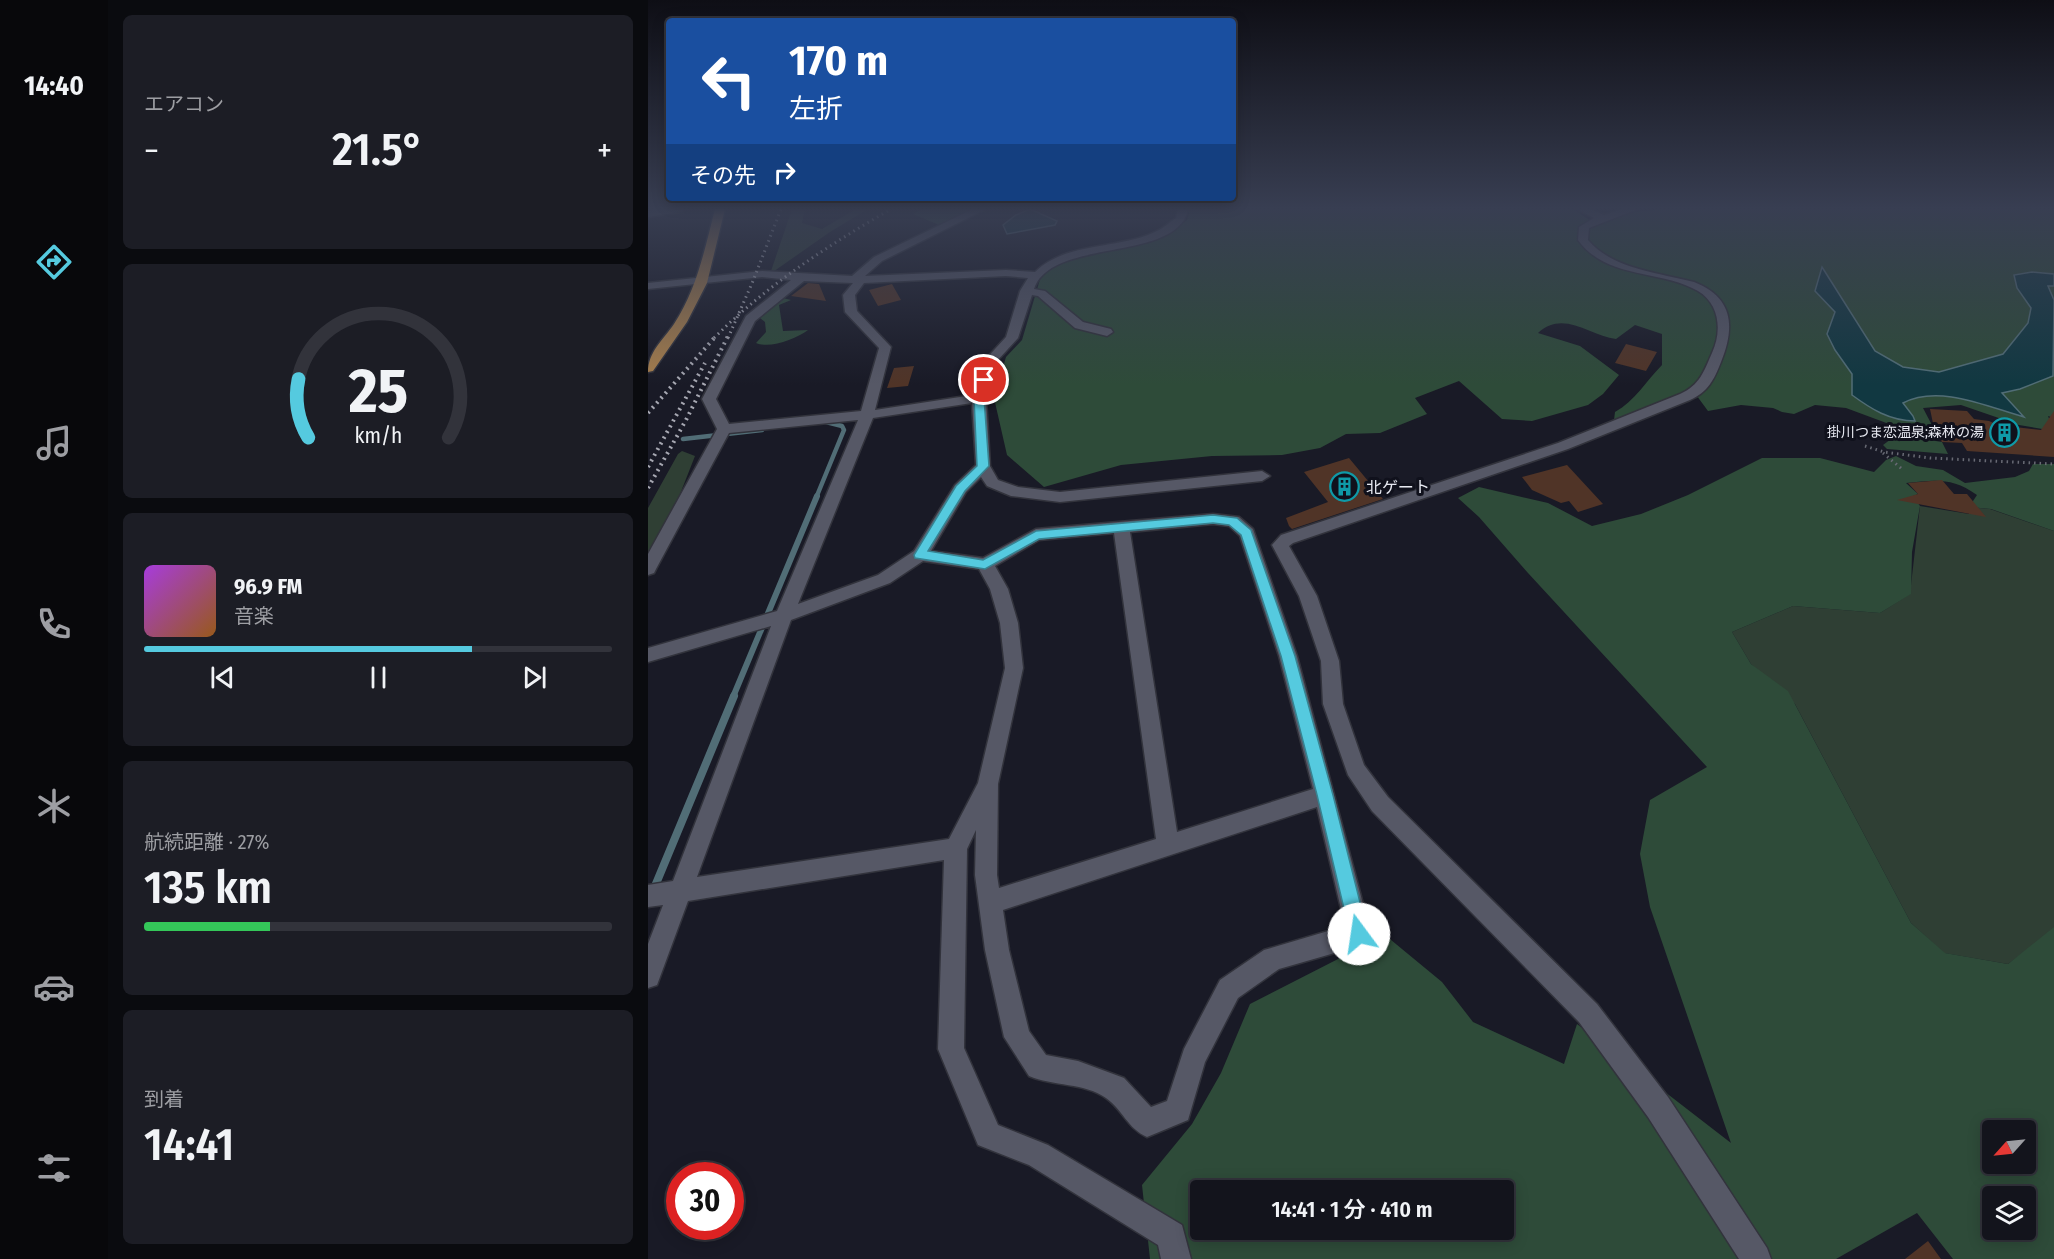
<!DOCTYPE html>
<html lang="ja">
<head>
<meta charset="utf-8">
<style>
	:root { --surface:#13141c; --page:#1c1d25; --text:#f1f3f6; --muted:#9d9ea3; --line:#32333b; --accent:#55cadf }
	body { margin:0; font-family:"Fira Sans Condensed","Noto Sans JP",sans-serif; background:var(--page); color:var(--text); height:100vh; display:flex; flex-direction:column; font-size:22px; white-space:nowrap }
	* { box-sizing:border-box; margin:0 }
	p { font-size:20px; color:var(--muted) }
	.icon { flex:none; width:33px; height:33px; fill:none; stroke:currentColor; stroke-width:2; stroke-linecap:round; stroke-linejoin:round }
	.map { position:relative; flex:1; overflow:hidden }
	.panel { display:flex; flex-direction:column; gap:15px; padding:15px; background:#0a0b0f; width:540px }
	.panel>* { flex:none }
	.top-card { position:absolute; left:18px; top:18px; width:570px; height:183px; border-radius:6px; box-shadow:0 3px 15px #0003,0 0 0 2px var(--line); background:#1a4fa0; color:#fff; overflow:hidden }
	.needle { width:39px; rotate:243deg }
	.buttons { position:absolute; left:1334px; top:1120px; display:grid; gap:12px }
	.buttons a { display:grid; place-items:center; width:54px; height:54px; border-radius:6px; background:var(--surface); box-shadow:0 3px 15px #0003,0 0 0 2px var(--line); font-size:30px }
	.speed { position:absolute; left:18px; top:1162px; display:flex; gap:12px; font-size:30px; font-weight:700; text-align:center }
	.speed>* { display:grid; place-content:center; width:78px; height:78px; border-radius:50%; background:var(--surface); box-shadow:0 3px 15px #0003,0 0 0 2px var(--line); line-height:1 }
	.speed .limit { border:9px solid #d22; background:#fff; color:#111 }
	.pin { position:absolute; display:grid; place-items:center; width:51px; height:51px; color:#fff; margin:-26px; border:3px solid #fff; border-radius:50%; box-shadow:0 2px 6px #0007 }
	.me { position:absolute; width:66px; margin:-33px; rotate:346deg; stroke-linejoin:round; filter:drop-shadow(0 0 4px #0008) }
	.turn { display:flex; align-items:center; gap:21px; height:126px; padding:0 24px; font-size:27px }
	.turn .icon { width:78px; height:78px; stroke-width:2.5 }
	.turn b { display:block; font-size:42px; line-height:51px }
	.then { display:flex; align-items:center; height:57px; padding:0 24px; background:#0003; gap:12px; font-size:22px }
	.big { font-size:45px; font-weight:600; line-height:1.1 }
	.panel .widget { flex:1; display:flex; flex-direction:column; justify-content:center; gap:9px; min-width:0; padding:0 21px; border-radius:9px; background:var(--page) }
	.panel .dial { align-items:center; gap:0 }
	.dial svg { height:156px; overflow:visible; fill:none; stroke:var(--line); stroke-width:7; stroke-linecap:round; text-anchor:middle }
	.dial text { fill:var(--text); stroke:none }
	.song { display:flex; align-items:center; gap:18px }
	.cover { width:72px; height:72px; border-radius:9px; background:linear-gradient(135deg,hsl(280 70% 55%),hsl(30 70% 35%)) }
	.played { height:6px; border-radius:3px; background:linear-gradient(90deg,var(--accent) 70%,var(--line) 70%) }
	.keys { display:flex; justify-content:space-around; direction:ltr }
	.heat { display:flex; justify-content:space-between; align-items:center; font-size:33px; direction:ltr }
	.charge { height:9px; border-radius:4px; background:linear-gradient(90deg,#34c759 27%,var(--line) 0) }
	.trip { position:absolute; left:542px; top:1180px; width:324px; height:60px; border-radius:6px; background:var(--surface); box-shadow:0 3px 15px #0003,0 0 0 2px var(--line); font-weight:600; line-height:60px; text-align:center }
	main { display:flex; flex:1; min-height:0 }
	.tabs { display:flex; flex-direction:column; width:108px; justify-content:space-around; align-items:center; background:#08080b; color:var(--muted) }
	.tabs .icon { width:42px; height:42px }
	.tabs .on { color:var(--accent) }
	.tabs b { font-size:27px; color:var(--text) }
	.map>svg:first-child { display:block }
</style>
</head>
<body>
<main>
<nav class="tabs">
<b>14:40</b>
<svg class="icon on" aria-label="directions" viewBox="0 0 24 24"><path d="M12 3l9 9-9 9-9-9zM9 14v-3h6M13 9l2 2-2 2"/></svg>
<svg class="icon" aria-label="music" viewBox="0 0 24 24"><path d="M9 18V5l10-2v13"/><circle cx="6" cy="18" r="3"/><circle cx="16" cy="16" r="3"/></svg>
<svg class="icon" aria-label="phone" viewBox="0 0 24 24"><path d="M5 4h4l2 5-3 2q2 4 5 5l2-3 5 2v4C11 20 4 13 5 4z"/></svg>
<svg class="icon" aria-label="climate" viewBox="0 0 24 24"><path d="M12 3v18M4 7l16 10M4 17L20 7"/></svg>
<svg class="icon" aria-label="car" viewBox="0 0 24 24"><path d="M5 17H2v-5l4-1 3-4h7l3 4 3 1v5h-3M9 17h6M6 11h13"/><circle cx="7" cy="17" r="2"/><circle cx="17" cy="17" r="2"/></svg>
<svg class="icon" aria-label="filters" viewBox="0 0 24 24"><path d="M4 7h16M4 17h16"/><circle cx="9" cy="7" r="2"/><circle cx="15" cy="17" r="2"/></svg>
</nav>
<section class="panel">
<div class="widget"><p>エアコン</p>
<div class="heat"><a>−</a><b class="big">21.5°</b><a>+</a></div>
</div>
<div class="widget dial"><svg viewBox="0 0 100 80">
<path d="M14 69A42 42 0 1 1 86 69"/>
<path d="M14 69A42 42 0 0 1 9 39" stroke="#55cadf"/>
<text x="50" y="56" font-size="32" font-weight="700">25</text>
<text x="50" y="72" font-size="11">km/h</text>
</svg></div>
<div class="widget">
<div class="song"><i class="cover"></i><div><b>96.9 FM</b><p>音楽</p></div></div>
<div class="played"></div>
<div class="keys"><svg class="icon" aria-label="previous" viewBox="0 0 24 24"><path d="M18 5L8 12l10 7zM5 5v14"/></svg><svg class="icon" aria-label="pause" viewBox="0 0 24 24"><path d="M8 5v14M16 5v14"/></svg><svg class="icon" aria-label="next" viewBox="0 0 24 24"><path d="M6 5l10 7-10 7zM19 5v14"/></svg></div>
</div>
<div class="widget"><p>航続距離 · 27%</p><b class="big">135 km</b><div class="charge"></div></div>
<div class="widget"><p>到着</p><b class="big">14:41</b></div>
</section>
<div class="map">
<svg width="1406" height="1259" viewBox="0 0 1406 1259">
	<rect width="100%" height="100%" fill="#191a26"/>
	<path fill="#2f3f34" d="M144,209H157L154,223L174,229L208,209H220L182,232L122,274Z
		M34,451L47,456L27,507L0,553V508L30,454Z
		M1272,506L1321,514V507L1342,509L1406,531V930L1360,964L1296,953L1263,923L1147,704L1103,664L1084,632L1145,606L1232,613L1262,594Z"/>
	<path fill="#2e4b39" fill-rule="evenodd" d="M274,209H332L296,227L265,214Z
		M542,209H925L944,222L969,214L1013,209H1406V418L1400,416L1406,431L1371,425L1313,405L1275,408L1286,429L1260,431L1198,408L1167,405L1146,414L1134,412L1125,408L1093,405L1060,411L1046,392L966,420L967,412C987,401 998,381 1014,365V334L987,325L968,339C943,336 915,309 890,333L932,346L971,375L955,394L940,405L884,421L854,419L811,381L767,398L779,414L732,433L698,434L672,448L634,455L564,456L473,465L396,487L359,455L346,398L358,357L374,340L393,276L402,267L422,259L501,243L516,237L539,220Z
		M135,298L143,300L131,305L135,331L160,330C148,339 122,349 108,343L118,332L117,322L112,318Z
		M1256,436L1294,442L1300,454L1239,449L1235,445L1243,439Z
		M1248,456L1268,466L1295,470L1317,483L1367,477L1381,471L1385,464H1406V531L1343,509L1321,507L1329,495C1304,477 1287,480 1258,483L1270,494L1265,496L1272,506L1264,552L1263,594L1232,613L1145,606L1084,632L1103,664L1140,691L1263,923L1297,953L1360,964L1406,927V1259H1305L1269,1213L1188,1259H502L494,1185L544,1124L573,1073L602,1004L737,935L794,982L825,1022L916,1064L929,1024L1083,1143L1002,907L992,854L1002,800L1059,767L880,573L831,517L810,498L831,487L900,503L944,526L993,514L1040,495L1114,458H1172L1226,472L1238,460ZM1344,1131H1377V1164H1344ZM552,1191H855V1230H552ZM1344,1197H1377V1230H1344Z"/>
	<path fill="#113841" stroke="#516d76" stroke-width="1.5" d="M382,209L409,221L407,225L359,234L355,225L368,215Z
		M1174,267L1227,351L1255,367L1291,372L1355,354L1380,323L1383,308L1369,288L1366,275L1384,272L1406,274V286H1400L1406,300L1405,376L1372,389L1354,393L1376,417C1340,407 1291,384 1255,403L1265,416L1267,421C1242,421 1223,409 1204,395V374L1187,350L1179,334L1187,312L1167,291Z"/>
	<g fill="none" stroke-linecap="round" stroke-linejoin="round">
		<path stroke="#516d76" stroke-width="4.5" d="M35,439L114,430
			M168,498L196,430L194,426L178,422"/>
		<path stroke="#516d76" stroke-width="6" d="M85,697L169,496"/>
		<path stroke="#516d76" stroke-width="8" d="M0,903L86,696"/>
	</g>
	<path fill="#503427" d="M160,283L171,284L178,301L143,296Z
		M244,284L253,300L230,306L221,290Z
		M978,344L1009,352L998,371L967,363Z
		M266,366L260,386L239,388L246,368Z
		M1282,409L1319,411L1326,419L1341,421L1350,425L1393,430L1406,411V457L1319,451L1314,443L1294,442L1287,433Z
		M701,458L735,499L644,529L641,526L638,518L680,502L656,472Z
		M919,465L955,504L930,512L921,501L913,503L884,490L874,477Z
		M1294,480L1306,494H1319L1338,517L1249,500L1270,494L1260,483Z
		M1280,1241L1293,1259H1257Z"/>
	<g fill="none" stroke-linecap="round" stroke-linejoin="round">
		<defs>
			<path id="minor" d="M13,209H37L32,212L0,217V211Z
				M325,209H338L234,261L217,276L358,270L387,272C419,241 471,250 509,231C516,228 522,222 528,218L530,209H540C530,263 403,237 386,289L397,291L435,322L463,329L465,332L459,336L427,328L390,296L384,295L370,338L348,362L338,398L342,466L350,480L370,487L412,492L614,471L622,476L614,481L412,502L363,496L339,486L333,477L318,492L283,551L335,558L388,529L565,514L591,517L605,529L649,656L723,934L719,942L711,946L631,969L590,998L557,1062L540,1120L499,1137C480,1129 474,1109 458,1098C438,1083 404,1086 381,1076L356,1037L337,950L327,875L328,830L319,849L316,1048L350,1125L400,1145L534,1225L543,1259H513L510,1245L381,1165L330,1145L290,1049L296,860L40,901L9,985L0,988V944L15,905L0,907V885L25,881L123,626L0,662V648L129,611L210,420L81,433L8,569L6,573L0,575V554L69,429L54,399L98,316L143,280L114,277L0,289V283L114,271L204,276L226,257ZM358,276L380,278L372,291L358,337L336,361L325,395L227,410L243,347L209,311L207,295L216,283ZM156,281L205,283L195,295L197,312L231,348L213,411L81,424L68,399L107,321ZM324,403L328,465L307,485L266,551L230,575L150,604L225,418ZM565,524L581,526L592,536L631,656L665,789L529,832L482,532ZM466,533L508,839L351,888L349,875L350,784L375,668L370,623L360,589L347,566L391,540ZM275,561L331,569L342,589L352,623L357,668L330,783L301,839L49,877L143,620L242,583ZM669,807L697,926L616,950L572,980L536,1049L519,1101L503,1107L476,1078L430,1061L398,1055L381,1031L361,950L355,910Z
				M929,209H942L956,215L975,209H990L941,228L940,240C964,269 1012,273 1046,282C1086,298 1087,327 1073,362C1066,380 1060,392 1042,400L920,449L645,543L641,546L669,596L691,661L695,704L716,765L740,797L949,1004L1020,1097L1119,1248L1123,1259H1091L1000,1117L931,1022L724,811L700,775L675,704L673,661L651,596L624,545L633,535L910,443L1032,394C1052,385 1056,371 1064,353C1074,332 1072,304 1050,291C1012,269 959,280 930,240L931,227L946,218Z"/>
			<path id="major" d="M67,209H77L59,283L39,322L5,371L0,372C0,352 15,340 26,324C49,289 57,248 67,209Z"/>
		</defs>
		<use href="#minor" stroke="#32333c" stroke-width="3"/>
		<use href="#major" stroke="#32333c" stroke-width="3"/>
		<path stroke="#686a74" stroke-width="3" stroke-dasharray="1.5 4" stroke-linecap="butt" d="M1217,446L1236,452L1282,458L1406,464
			M1235,453L1254,469"/>
		<use href="#minor" fill="#565866" fill-rule="evenodd"/>
		<use href="#major" fill="#a67e4d" fill-rule="evenodd"/>
		<path stroke="#a7a8b2" stroke-width="3" stroke-dasharray="1.5 4" stroke-linecap="butt" d="M66,338C119,285 179,246 243,209
			M80,338L105,281L133,209"/>
		<path stroke="#a7a8b2" stroke-width="4" stroke-dasharray="2 4.5" stroke-linecap="butt" d="M0,413L68,336
			M0,467L57,363
			M0,488L38,420L80,336"/>
	</g>
	<linearGradient id="sky" x2="0" y2="1"><stop stop-color="#0e0e15"/><stop offset="0.54" stop-color="#383e52"/><stop offset="1" stop-color="#383e52" stop-opacity="0"/></linearGradient>
	<rect width="1406" height="385" fill="url(#sky)"/>
	<path fill="#55cadf" stroke="#378391" stroke-width="1.5" d="M333,378L341,380L336,398L341,466L317,491L280,551L335,560L388,531L565,515L589,518L603,530L647,656L685,795L720,934L717,940L711,943L704,940L702,934L669,795L633,656L593,535L581,525L565,523L391,539L337,569L267,558L266,555L308,486L329,466L326,398Z"/>
	<defs>
		<symbol id="building-ring" viewBox="-11 -11 22 22"><circle r="9.5" fill="#10111c" stroke="#0f9aa8" stroke-width="1.5"/><path d="M-4-6H4V6H1V3H-1V6H-4ZM-2.5-4.3h1.7v1.8h-1.7ZM.8-4.3h1.7v1.8H.8ZM-2.5-1h1.7V.8h-1.7ZM.8-1h1.7V.8H.8Z" fill="#0f9aa8"/></symbol>
	</defs>
	<g fill-rule="evenodd">
		<use href="#building-ring" x="1340" y="416" width="33" height="33"/>
		<use href="#building-ring" x="680" y="470" width="33" height="33"/>
	</g>
	<g text-anchor="middle" dominant-baseline="central" stroke-width="6" stroke-linejoin="round" paint-order="stroke">
		<g font-size="14" fill="#e7e9f1" stroke="#10111c" text-anchor="end">
			<text x="1336" y="432">掛川つま恋温泉;森林の湯</text>
		</g>
		<g font-size="16" fill="#e7e9f1" stroke="#10111c" text-anchor="start">
			<text x="718" y="487">北ゲート</text>
		</g>
	</g>
</svg>
<div class="buttons">
<a><svg class="needle" viewBox="-14 -14 28 28"><path d="M0-13l5 13h-10z" fill="#e53935"/><path d="M0 13l5-13h-10z" fill="#9d9ea3"/></svg></a>
<a><svg class="icon" aria-label="layers" viewBox="0 0 24 24"><path d="M12 4l9 5-9 5-9-5zM3 14l9 5 9-5"/></svg></a>
</div>
<div class="speed"><div class="limit">30</div></div>
<div class="pin" style="left:336px;top:380px;background:#d93025"><svg class="icon" aria-label="arrive" viewBox="0 0 24 24"><path d="M6 21V4h12l-3 4 3 4H6"/></svg></div>
<svg class="me" style="left:711px;top:934px" viewBox="-20 -20 40 40"><circle r="19" fill="#fff"/><path d="M0-13L10 11 0 6-10 11z" fill="#55cadf"/></svg>
<div class="trip">14:41 · 1 分 · 410 m</div>
<div class="top-card">
<div class="turn"><svg class="icon" aria-label="left" viewBox="0 0 24 24"><path d="M17 20v-9H6M10 6l-5 5 5 5"/></svg><div><b>170 m</b>左折</div></div>
<div class="then">その先<svg class="icon" aria-label="right" viewBox="0 0 24 24"><path d="M7 20v-9h11M14 6l5 5-5 5"/></svg></div>
</div>
</div>
</main>
</body>
</html>
